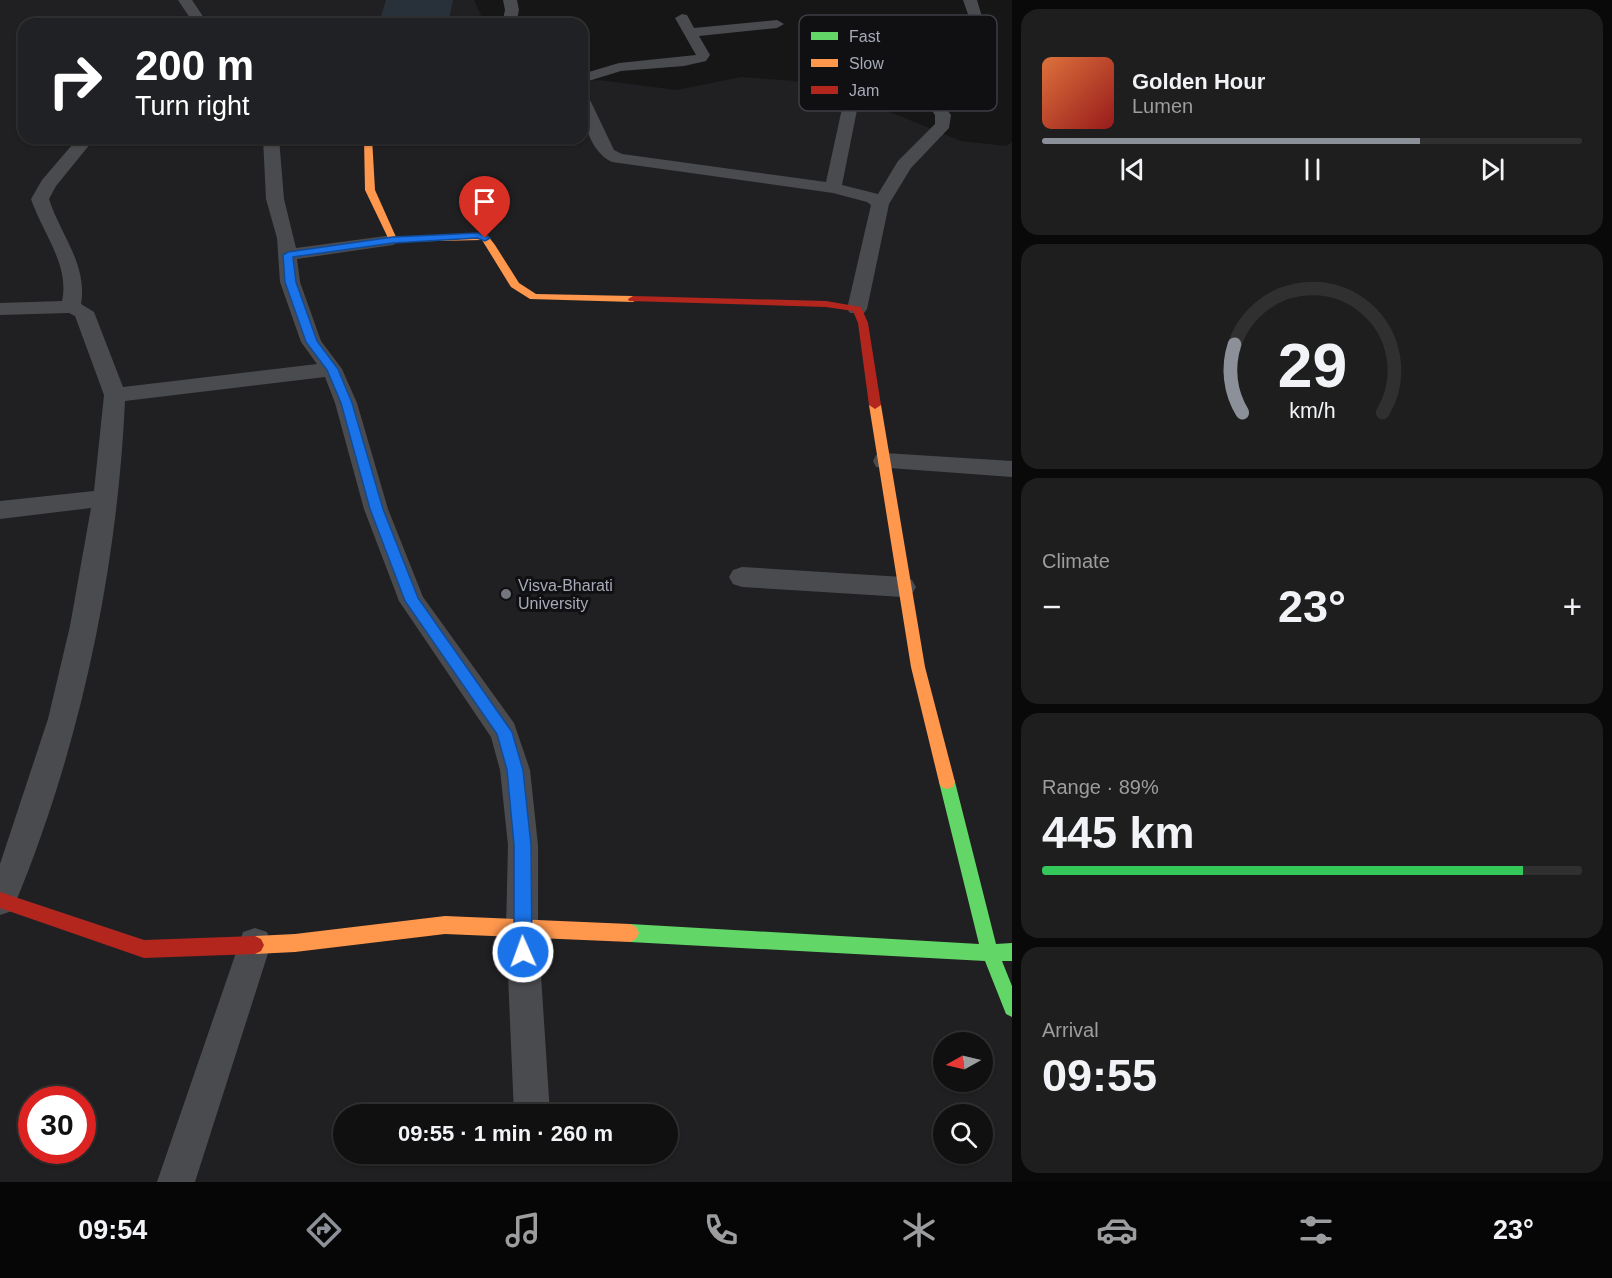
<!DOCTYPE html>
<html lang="en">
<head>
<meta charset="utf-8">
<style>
	:root { --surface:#101010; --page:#1e1e1e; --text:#f1f3f6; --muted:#9c9d9f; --line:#303030; --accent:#8c9099 }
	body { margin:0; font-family:Helvetica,sans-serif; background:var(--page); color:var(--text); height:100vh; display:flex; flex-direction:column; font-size:22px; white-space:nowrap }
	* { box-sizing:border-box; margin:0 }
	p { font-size:20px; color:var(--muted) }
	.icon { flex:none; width:33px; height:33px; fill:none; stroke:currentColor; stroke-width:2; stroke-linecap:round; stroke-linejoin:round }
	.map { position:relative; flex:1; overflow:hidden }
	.side { display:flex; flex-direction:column; gap:9px; padding:9px; background:#090909; width:600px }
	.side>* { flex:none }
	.top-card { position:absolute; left:18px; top:18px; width:570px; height:126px; border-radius:18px; box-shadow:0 2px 4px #0004,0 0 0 2px var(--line); background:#202124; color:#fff; overflow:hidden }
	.needle { width:39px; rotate:262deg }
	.controls { position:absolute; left:933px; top:1032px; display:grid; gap:12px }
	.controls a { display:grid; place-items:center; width:60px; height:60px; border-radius:50%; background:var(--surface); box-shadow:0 2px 4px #0004,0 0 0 2px var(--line); font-size:30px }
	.speed { position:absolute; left:18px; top:1086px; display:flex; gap:12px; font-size:30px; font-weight:700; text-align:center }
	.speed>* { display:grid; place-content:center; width:78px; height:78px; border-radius:50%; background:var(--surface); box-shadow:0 2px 4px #0004,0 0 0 2px var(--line); line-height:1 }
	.speed .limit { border:9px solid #d22; background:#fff; color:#111 }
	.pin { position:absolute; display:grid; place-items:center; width:51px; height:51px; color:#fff; margin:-62px -26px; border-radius:50% 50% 50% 0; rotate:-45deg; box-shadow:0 0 6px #0007 }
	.pin .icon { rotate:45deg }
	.me { position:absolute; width:66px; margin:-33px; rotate:358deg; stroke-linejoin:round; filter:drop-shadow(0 0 4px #0008) }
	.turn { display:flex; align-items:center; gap:21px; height:126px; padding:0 18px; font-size:27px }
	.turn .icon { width:78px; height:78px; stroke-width:2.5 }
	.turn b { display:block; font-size:42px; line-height:51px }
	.big { font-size:45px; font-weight:700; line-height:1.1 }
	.side .card { flex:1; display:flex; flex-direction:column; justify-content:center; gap:9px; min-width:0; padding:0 21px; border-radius:18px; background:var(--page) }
	.side .dial { align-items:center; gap:0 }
	.dial svg { height:156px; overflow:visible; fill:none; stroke:var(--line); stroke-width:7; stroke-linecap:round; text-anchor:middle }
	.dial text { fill:var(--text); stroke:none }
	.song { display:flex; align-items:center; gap:18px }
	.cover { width:72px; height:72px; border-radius:9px; background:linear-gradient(135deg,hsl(20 70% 55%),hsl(0 70% 35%)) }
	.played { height:6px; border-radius:3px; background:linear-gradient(90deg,var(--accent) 70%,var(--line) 70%) }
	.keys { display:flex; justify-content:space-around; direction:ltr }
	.heat { display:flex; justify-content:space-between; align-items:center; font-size:33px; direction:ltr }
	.charge { height:9px; border-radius:4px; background:linear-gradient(90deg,#34c759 89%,var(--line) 0) }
	.trip { position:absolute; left:333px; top:1104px; width:345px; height:60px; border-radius:30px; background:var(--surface); box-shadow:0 2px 4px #0004,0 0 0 2px var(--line); font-weight:700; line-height:60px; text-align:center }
	.dock { display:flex; height:96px; justify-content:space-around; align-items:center; background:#060606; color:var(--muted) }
	.dock .icon { width:42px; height:42px }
	.dock .selected { color:var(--accent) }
	.dock b { font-size:27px; color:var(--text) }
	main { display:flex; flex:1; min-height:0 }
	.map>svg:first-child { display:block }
</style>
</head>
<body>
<main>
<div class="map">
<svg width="1012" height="1182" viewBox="0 0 1012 1182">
	<rect width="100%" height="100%" fill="#161616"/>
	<path fill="#202023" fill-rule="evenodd" d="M0,0H474L485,24H24V138H582V81L599,80L677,90L741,77L819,83L961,141L1006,146L1012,142V1182H0ZM944,1042H982V1082H944ZM32,1100H82V1150H32ZM344,1114H668V1154H344ZM944,1114H982V1154H944Z"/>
	<path fill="#283039" d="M386,0H453L448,24H384L379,23Z"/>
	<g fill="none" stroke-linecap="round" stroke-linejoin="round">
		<path fill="#4a4b4f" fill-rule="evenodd" d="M178,0H192L208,24H194Z
			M503,0H517L519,10L516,24H502L505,10Z
			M963,0H977L983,20L981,23H971Z
			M682,14L687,15L694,28L777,20L784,24L777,28L699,36L710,55L706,61L684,66L621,71L582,83V74L619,63L696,55L675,18Z
			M844,15L849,16L890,56L903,77L926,82L951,115L949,128L911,168L889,204L867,309L864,313H850L847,309L871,205L867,202L833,193L612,162C589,151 582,119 582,95L590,100L614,150L622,154L826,182L848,81L855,77L888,76L879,61L839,22V16ZM898,84L916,88L935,115V124L898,161L878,194L842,185L862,85Z
			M78,138H95L56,186L49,199C60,234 88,265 81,304L94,312L123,387L317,364L301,342L280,282L277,238L266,199L263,138H279L284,199L296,248L393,235L402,240L393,245L297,259L300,282L321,341L342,369L357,403L388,509L423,597L514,723L530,770L538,845V929L550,1114H514L506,929L508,845L500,770L491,737L399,601L364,509L335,403L325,377L125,401C117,574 79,752 12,911L0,915V864L48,719L70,626L91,508L0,519V501L94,491L104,395L75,316L69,313L0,315V303L62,301C70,265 42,232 31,199L42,180Z
			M884,453L1012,461V477L876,467L873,461L876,455Z
			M742,567L903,577L912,580L916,587L912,594L903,597L742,587L733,584L729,577L733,570Z
			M255,928L267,932L271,944L195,1182H157L239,944L243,932Z"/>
		<path fill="#63d668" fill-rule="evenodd" d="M947,775L953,777L955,782L996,944L1012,943V961H1002L1012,986V1017L1006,1014L985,961L630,942L624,939L621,933L624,927L630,924L979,944L939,782L941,777Z"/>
		<path fill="#ff974d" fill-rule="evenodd" d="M364,138H372L375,190L396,237L482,234L488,236L495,245L519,283L536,294L633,296L638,299L633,302L530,299L511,287L482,240L390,242L365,190Z
			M875,401L881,405L925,667L955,782L953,787L947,789L941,787L939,782L911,667L869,405Z
			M445,916L630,924L636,927L639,933L636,939L630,942L445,934L295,952L255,954L249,951L246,945L249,939L255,936L295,934Z"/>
		<path fill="#b3261e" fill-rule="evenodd" d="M633,296L826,301L861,307L868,323L881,405L875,409L869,405L858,323L853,311L826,307L629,301L628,299Z
			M0,892L144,940L255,936L261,939L264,945L261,951L255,954L144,958L0,908Z"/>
	</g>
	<path fill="#1a73e8" stroke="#114b97" stroke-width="1.5" d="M478,233L490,238L485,241L477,238L393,243L293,257L296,282L317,341L338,369L352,403L383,509L418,598L512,732L523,770L531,845L532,952L529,958L523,961L517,958L514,952V845L507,770L497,734L405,601L370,509L341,403L327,370L306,342L285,282L283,255L288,252L393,237Z"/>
	<circle fill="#74767f" stroke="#101012" stroke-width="2" cx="506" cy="594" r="6"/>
	<g text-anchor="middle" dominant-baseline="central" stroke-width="6" stroke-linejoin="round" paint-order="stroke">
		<g font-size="16" fill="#a6aab8" stroke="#101012" text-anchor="start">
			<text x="518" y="585">Visva-Bharati<tspan x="518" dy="18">University</tspan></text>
		</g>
	</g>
	<rect x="799" y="15" width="198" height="96" rx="9" fill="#101012" stroke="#3d3e44" stroke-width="1.5"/>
	<rect x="811" y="32" width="27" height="8" fill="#63d668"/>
	<rect x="811" y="59" width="27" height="8" fill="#ff974d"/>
	<rect x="811" y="86" width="27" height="8" fill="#b3261e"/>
	<g font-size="16" fill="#a6aab8">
		<text x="849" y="42">Fast</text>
		<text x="849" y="69">Slow</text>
		<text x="849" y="96">Jam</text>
	</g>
</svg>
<div class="controls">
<a><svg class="needle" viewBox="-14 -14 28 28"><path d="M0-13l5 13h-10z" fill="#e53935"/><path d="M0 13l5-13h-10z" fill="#9c9d9f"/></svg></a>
<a><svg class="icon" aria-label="search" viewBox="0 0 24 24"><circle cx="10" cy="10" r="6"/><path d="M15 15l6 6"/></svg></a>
</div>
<div class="speed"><div class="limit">30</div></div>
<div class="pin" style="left:485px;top:238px;background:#d93025"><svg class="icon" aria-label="arrive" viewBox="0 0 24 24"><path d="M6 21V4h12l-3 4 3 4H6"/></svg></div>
<svg class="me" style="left:523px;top:952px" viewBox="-20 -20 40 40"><circle r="17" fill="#1a73e8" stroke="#fff" stroke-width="3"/><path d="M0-11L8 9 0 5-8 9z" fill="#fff"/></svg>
<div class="trip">09:55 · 1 min · 260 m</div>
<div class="top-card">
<div class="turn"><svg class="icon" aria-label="right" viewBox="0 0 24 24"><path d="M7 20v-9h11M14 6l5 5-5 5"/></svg><div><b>200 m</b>Turn right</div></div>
</div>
</div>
<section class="side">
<div class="card">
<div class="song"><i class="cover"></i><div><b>Golden Hour</b><p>Lumen</p></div></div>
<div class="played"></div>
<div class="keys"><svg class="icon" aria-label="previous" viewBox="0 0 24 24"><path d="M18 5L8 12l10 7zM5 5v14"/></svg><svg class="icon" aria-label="pause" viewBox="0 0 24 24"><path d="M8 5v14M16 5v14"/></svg><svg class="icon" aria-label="next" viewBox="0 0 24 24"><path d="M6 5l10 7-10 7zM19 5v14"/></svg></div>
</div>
<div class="card dial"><svg viewBox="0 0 100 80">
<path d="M14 69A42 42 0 1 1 86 69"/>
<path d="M14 69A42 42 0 0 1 10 34" stroke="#8c9099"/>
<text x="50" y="56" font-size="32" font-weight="700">29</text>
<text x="50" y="72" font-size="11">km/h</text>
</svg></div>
<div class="card"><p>Climate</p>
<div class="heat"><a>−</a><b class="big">23°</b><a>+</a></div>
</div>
<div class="card"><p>Range · 89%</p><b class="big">445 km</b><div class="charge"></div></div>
<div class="card"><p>Arrival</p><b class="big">09:55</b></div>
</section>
</main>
<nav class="dock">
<b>09:54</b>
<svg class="icon selected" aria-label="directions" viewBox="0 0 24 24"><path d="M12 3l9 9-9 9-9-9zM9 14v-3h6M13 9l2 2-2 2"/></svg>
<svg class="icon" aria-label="music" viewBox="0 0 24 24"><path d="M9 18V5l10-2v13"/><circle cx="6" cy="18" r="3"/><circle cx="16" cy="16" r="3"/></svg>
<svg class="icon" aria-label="phone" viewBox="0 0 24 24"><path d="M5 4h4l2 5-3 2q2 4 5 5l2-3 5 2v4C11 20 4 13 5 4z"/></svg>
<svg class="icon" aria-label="climate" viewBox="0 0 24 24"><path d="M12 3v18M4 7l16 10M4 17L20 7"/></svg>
<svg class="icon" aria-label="car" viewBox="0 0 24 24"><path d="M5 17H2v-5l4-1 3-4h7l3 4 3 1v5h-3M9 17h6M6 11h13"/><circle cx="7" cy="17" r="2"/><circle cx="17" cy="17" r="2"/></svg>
<svg class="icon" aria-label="filters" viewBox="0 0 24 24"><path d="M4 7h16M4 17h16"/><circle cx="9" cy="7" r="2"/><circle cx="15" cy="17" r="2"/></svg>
<b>23°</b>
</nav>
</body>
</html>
